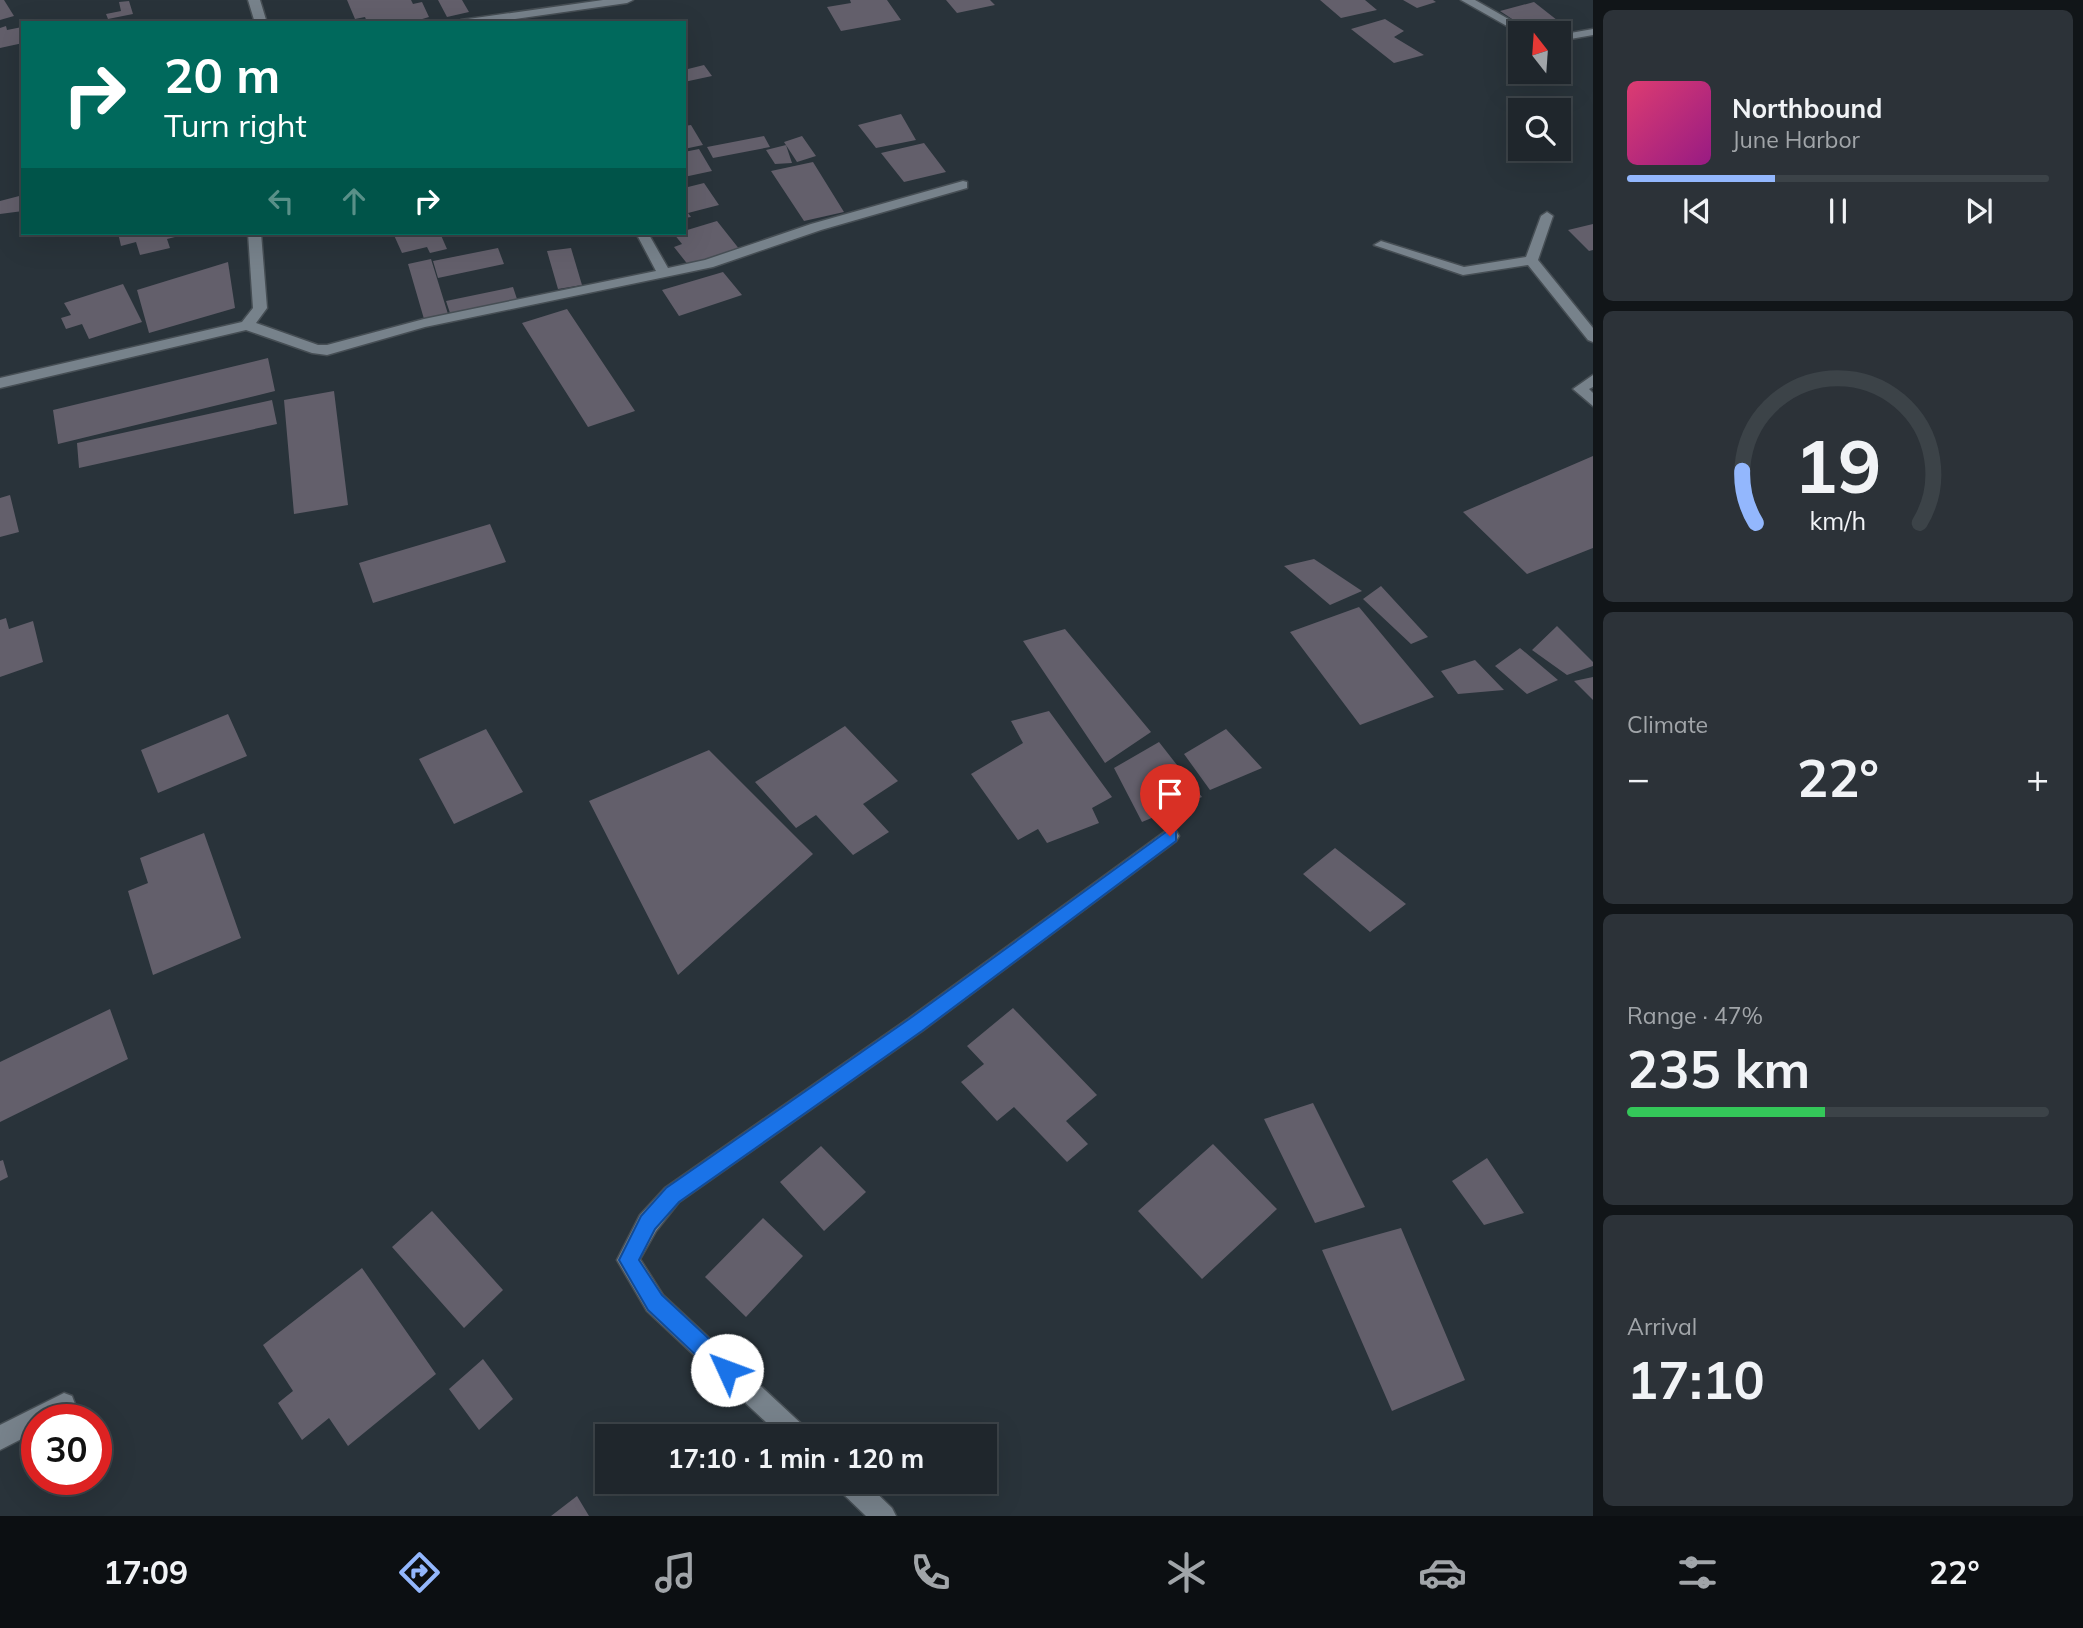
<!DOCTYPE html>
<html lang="en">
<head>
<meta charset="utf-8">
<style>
	:root { --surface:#1f262c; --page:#2c3238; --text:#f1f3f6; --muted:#a1a5a9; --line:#3c4348; --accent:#93b7fd }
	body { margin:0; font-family:Mulish,sans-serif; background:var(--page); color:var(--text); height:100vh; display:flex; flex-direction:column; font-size:26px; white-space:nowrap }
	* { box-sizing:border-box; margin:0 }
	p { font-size:23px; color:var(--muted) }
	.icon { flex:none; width:38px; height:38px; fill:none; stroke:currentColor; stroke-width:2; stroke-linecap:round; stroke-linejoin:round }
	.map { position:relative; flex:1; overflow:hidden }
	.details { display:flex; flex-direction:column; gap:10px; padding:10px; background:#111518; width:490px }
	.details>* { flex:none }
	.hud { position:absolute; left:21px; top:21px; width:665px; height:214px; border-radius:0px; box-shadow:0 7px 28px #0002,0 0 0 2px var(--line); background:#00695c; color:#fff; overflow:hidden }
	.needle { width:46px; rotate:343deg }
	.fabs { position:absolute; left:1508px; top:21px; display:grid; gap:14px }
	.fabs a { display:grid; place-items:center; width:63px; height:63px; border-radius:0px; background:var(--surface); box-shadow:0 7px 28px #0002,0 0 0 2px var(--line); font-size:35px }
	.speed { position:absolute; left:21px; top:1404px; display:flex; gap:14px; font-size:35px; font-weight:700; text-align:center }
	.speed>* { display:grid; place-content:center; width:91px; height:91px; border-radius:50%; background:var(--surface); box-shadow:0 7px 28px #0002,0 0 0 2px var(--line); line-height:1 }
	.speed .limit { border:10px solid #d22; background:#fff; color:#111 }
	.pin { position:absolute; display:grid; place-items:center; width:60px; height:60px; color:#fff; margin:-72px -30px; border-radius:50% 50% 50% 0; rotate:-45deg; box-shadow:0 0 7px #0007 }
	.pin .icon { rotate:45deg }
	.me { position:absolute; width:77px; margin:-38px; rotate:313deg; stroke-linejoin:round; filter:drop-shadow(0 0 5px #0008) }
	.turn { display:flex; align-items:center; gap:24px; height:147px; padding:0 28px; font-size:32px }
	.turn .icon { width:91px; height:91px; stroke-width:2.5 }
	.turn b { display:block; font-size:49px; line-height:60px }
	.lanes { display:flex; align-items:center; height:66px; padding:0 28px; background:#0003; justify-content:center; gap:35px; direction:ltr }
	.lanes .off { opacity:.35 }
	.big { font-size:52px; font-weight:700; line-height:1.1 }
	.details .widget { flex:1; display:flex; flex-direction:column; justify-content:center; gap:10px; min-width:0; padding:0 24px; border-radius:10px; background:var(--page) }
	.details .dial { align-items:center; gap:0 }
	.dial svg { height:182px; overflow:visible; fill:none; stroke:var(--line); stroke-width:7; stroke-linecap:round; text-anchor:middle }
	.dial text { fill:var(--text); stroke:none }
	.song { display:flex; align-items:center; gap:21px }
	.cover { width:84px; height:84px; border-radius:10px; background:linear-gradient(135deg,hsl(340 70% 55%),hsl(310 70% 35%)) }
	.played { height:7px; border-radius:4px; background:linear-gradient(90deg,var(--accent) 35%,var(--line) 35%) }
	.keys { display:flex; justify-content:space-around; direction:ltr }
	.heat { display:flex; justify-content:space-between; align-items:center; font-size:38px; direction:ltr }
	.charge { height:10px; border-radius:5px; background:linear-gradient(90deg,#34c759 47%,var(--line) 0) }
	.trip { position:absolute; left:595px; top:1424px; width:402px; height:70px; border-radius:0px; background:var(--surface); box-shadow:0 7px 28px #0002,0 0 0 2px var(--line); font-weight:700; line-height:70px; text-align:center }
	.dock { display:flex; height:112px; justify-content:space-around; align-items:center; background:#0c0f12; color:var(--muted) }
	.dock .icon { width:49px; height:49px }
	.dock .active { color:var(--accent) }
	.dock b { font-size:32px; color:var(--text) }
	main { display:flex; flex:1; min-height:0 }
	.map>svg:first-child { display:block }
</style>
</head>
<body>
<main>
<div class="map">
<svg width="1593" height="1516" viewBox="0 0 1593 1516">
	<rect width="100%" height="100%" fill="#29333a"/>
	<path fill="#635f6b" d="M0,0H4L14,16L0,20Z
		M347,0H411L413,4L422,2L429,17L409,23L367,22L365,17L355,19Z
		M438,0H462L469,12L447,17Z
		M850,0H887L901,20L841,31L827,7L851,3Z
		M946,0H990L995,5L957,13Z
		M1320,0H1365L1377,10L1341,18Z
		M1403,0H1433L1436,2L1417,8Z
		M129,1L133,14L108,19L106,14L121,11L119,2Z
		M1534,2L1562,24L1530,31L1500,11Z
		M1385,19L1404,31L1394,37L1424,55L1394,63L1351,29Z
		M6,26L7,30L22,27L23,43L0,48V28Z
		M704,65L712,76L684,82V70Z
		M901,114L916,140L876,148L858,125Z
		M691,125L703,145L684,149V126Z
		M764,136L770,147L713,158L707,147Z
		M802,136L816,156L797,162L784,142Z
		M924,143L946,172L904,182L881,153Z
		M786,145L792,163L775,164L766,150Z
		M699,149L712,171L684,177V152Z
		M813,162L844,212L804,221L771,171Z
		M704,183L719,205L688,213L691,217L684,218V188Z
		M23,195V211L0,214V201Z
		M717,221L740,250L689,266L674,247L682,244L674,234Z
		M1593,224V250L1589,251L1568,230Z
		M118,233H178L179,236L167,239L170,248L140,255L136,242L121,246Z
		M393,233H440L447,249L430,253L427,247L402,253Z
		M498,248L504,264L438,278L433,261Z
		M571,248L582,285L558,289L547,251Z
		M431,259L448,314L424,319L408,264Z
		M228,262L235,308L149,333L137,290Z
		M723,272L742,295L679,316L662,290Z
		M123,284L142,322L89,339L82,324L66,329L61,318L71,315L64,303Z
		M513,287L517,299L450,313L446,301Z
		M567,309L635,411L588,427L522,323Z
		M268,358L275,391L58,444L53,410Z
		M334,391L348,505L294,514L284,400Z
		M272,400L277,424L79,468L77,443Z
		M1593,456V548L1527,574L1463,512Z
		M10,495L19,532L0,537V498Z
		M490,524L506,562L373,603L359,563Z
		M1314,559L1362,591L1330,605L1284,566Z
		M1381,586L1428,637L1411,644L1363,599Z
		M1359,607L1434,697L1360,725L1290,632Z
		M6,618L9,629L33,621L43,662L0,677V620Z
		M1557,626L1593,662V666L1567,675L1532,650Z
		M1065,629L1151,732L1105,763L1023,641Z
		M1520,648L1558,680L1527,694L1495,666Z
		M1475,660L1504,690L1458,694L1441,671Z
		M1593,677V700L1574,681Z
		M1049,711L1112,797L1092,808L1099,823L1047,843L1038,829L1018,840L971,774L1023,743L1011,721Z
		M228,714L247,756L158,793L141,750Z
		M845,726L898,781L863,804L889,832L853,855L816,815L796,828L755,782Z
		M486,729L523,792L454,824L419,759Z
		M1226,729L1262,768L1210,790L1184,754Z
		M1159,742L1202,797L1142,822L1114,768Z
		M709,750L813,854L678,975L589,801Z
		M204,833L241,938L153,975L128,891L148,883L140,858Z
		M1335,848L1406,904L1370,932L1303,874Z
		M1013,1008L1097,1095L1066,1121L1088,1144L1067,1162L1014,1107L997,1121L961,1082L984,1064L967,1046Z
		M110,1009L128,1059L0,1122V1062Z
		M1313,1103L1365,1207L1315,1223L1264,1119Z
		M1213,1144L1277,1209L1202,1279L1138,1211Z
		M821,1146L866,1192L824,1231L780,1182Z
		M1487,1158L1524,1213L1484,1225L1452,1181Z
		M3,1160L8,1177L0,1181V1161Z
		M432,1211L503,1290L464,1328L392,1247Z
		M763,1218L803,1256L746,1317L705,1277Z
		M1401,1228L1465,1380L1392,1411L1322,1250Z
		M362,1268L436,1374L348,1446L329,1418L302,1440L278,1403L293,1391L263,1345Z
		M483,1359L513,1399L479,1430L449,1389Z
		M577,1496L589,1516H551Z"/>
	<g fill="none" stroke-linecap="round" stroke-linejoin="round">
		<defs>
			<path id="street" d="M248,0H260L267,23H255Z
				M603,0H633L627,3L487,23H456L461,20Z
				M1461,0H1475L1533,33L1521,34Z
				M1593,29V35L1559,41V35Z
				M963,181L967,182V188L821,230L713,267L425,327L327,355L312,353L246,330L0,388V378L242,322L253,308L248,233H261L267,308L256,323L318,345H327L424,319L656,271L636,233H648L668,268L705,260L811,224Z
				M1547,212L1553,216L1538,260L1593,328V342L1588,340L1528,265L1463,275L1374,245L1381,241L1464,267L1526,257L1541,216Z
				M1593,375V387L1589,389L1593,393V406L1573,389Z
				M1170,828L1176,831L1179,836L1176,841L922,1031L679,1202L656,1231L640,1259L663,1295L807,1429L811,1437H782L647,1311L617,1260L640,1215L665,1188L908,1019Z
				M64,1393L72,1396L75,1404C69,1421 53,1419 37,1419V1431L0,1450V1425Z
				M835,1482H865L892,1508L896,1516H866L839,1490Z"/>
		</defs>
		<use href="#street" stroke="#464e54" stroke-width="3"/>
		<use href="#street" fill="#77828b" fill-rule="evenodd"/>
	</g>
	<path fill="#1a73e8" stroke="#114b97" stroke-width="2" d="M1170,829L1176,831V841L922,1031L679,1202L655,1229L639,1260L662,1295L734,1362L737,1370L734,1377L727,1380L719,1377L648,1310L619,1260L641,1216L666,1188L909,1019Z"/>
</svg>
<div class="fabs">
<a><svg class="needle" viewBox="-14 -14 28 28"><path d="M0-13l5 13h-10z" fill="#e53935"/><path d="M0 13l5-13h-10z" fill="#a1a5a9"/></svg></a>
<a><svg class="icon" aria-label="search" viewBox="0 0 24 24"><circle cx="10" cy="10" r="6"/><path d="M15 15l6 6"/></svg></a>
</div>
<div class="speed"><div class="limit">30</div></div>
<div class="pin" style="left:1170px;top:836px;background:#d93025"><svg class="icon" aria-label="arrive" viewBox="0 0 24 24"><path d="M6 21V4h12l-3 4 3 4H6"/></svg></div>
<svg class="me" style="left:727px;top:1370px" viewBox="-20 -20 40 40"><circle r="19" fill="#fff"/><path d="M0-13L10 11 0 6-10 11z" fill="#1a73e8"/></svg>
<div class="trip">17:10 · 1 min · 120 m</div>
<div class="hud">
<div class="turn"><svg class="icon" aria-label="right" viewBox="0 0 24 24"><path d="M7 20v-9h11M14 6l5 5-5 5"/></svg><div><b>20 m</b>Turn right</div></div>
<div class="lanes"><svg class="icon off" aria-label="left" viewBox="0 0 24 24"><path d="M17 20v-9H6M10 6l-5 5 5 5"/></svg><svg class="icon off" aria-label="ahead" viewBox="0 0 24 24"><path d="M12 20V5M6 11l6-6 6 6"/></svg><svg class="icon" aria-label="right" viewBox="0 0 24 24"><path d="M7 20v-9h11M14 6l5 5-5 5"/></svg></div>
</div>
</div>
<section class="details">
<div class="widget">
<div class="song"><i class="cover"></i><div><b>Northbound</b><p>June Harbor</p></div></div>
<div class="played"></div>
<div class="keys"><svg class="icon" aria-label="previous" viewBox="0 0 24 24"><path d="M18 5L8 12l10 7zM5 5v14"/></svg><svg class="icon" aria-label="pause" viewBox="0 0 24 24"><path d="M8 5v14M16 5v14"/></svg><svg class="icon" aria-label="next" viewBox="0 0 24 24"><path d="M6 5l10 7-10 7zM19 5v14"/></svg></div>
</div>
<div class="widget dial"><svg viewBox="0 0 100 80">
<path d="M14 69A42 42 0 1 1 86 69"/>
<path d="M14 69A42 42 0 0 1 8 46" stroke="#93b7fd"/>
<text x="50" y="56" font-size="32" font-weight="700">19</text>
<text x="50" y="72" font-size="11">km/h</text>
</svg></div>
<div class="widget"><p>Climate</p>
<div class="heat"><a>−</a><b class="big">22°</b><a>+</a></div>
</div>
<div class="widget"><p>Range · 47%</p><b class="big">235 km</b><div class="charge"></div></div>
<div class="widget"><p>Arrival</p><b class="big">17:10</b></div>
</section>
</main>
<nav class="dock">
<b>17:09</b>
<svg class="icon active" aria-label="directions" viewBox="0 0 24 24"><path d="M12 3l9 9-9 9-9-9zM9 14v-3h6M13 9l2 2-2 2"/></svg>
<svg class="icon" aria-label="music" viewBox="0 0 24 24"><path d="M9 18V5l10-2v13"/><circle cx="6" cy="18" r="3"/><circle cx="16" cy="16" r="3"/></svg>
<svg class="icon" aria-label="phone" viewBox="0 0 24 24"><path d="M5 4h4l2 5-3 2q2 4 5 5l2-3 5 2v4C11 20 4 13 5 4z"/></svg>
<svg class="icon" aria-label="climate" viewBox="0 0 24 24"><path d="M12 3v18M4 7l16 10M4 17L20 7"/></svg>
<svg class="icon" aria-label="car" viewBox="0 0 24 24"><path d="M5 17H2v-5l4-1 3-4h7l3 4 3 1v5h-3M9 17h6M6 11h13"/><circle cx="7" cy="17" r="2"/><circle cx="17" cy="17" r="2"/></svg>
<svg class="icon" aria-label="filters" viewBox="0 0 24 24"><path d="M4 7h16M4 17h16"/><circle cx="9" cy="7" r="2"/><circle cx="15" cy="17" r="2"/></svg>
<b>22°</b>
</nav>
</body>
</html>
